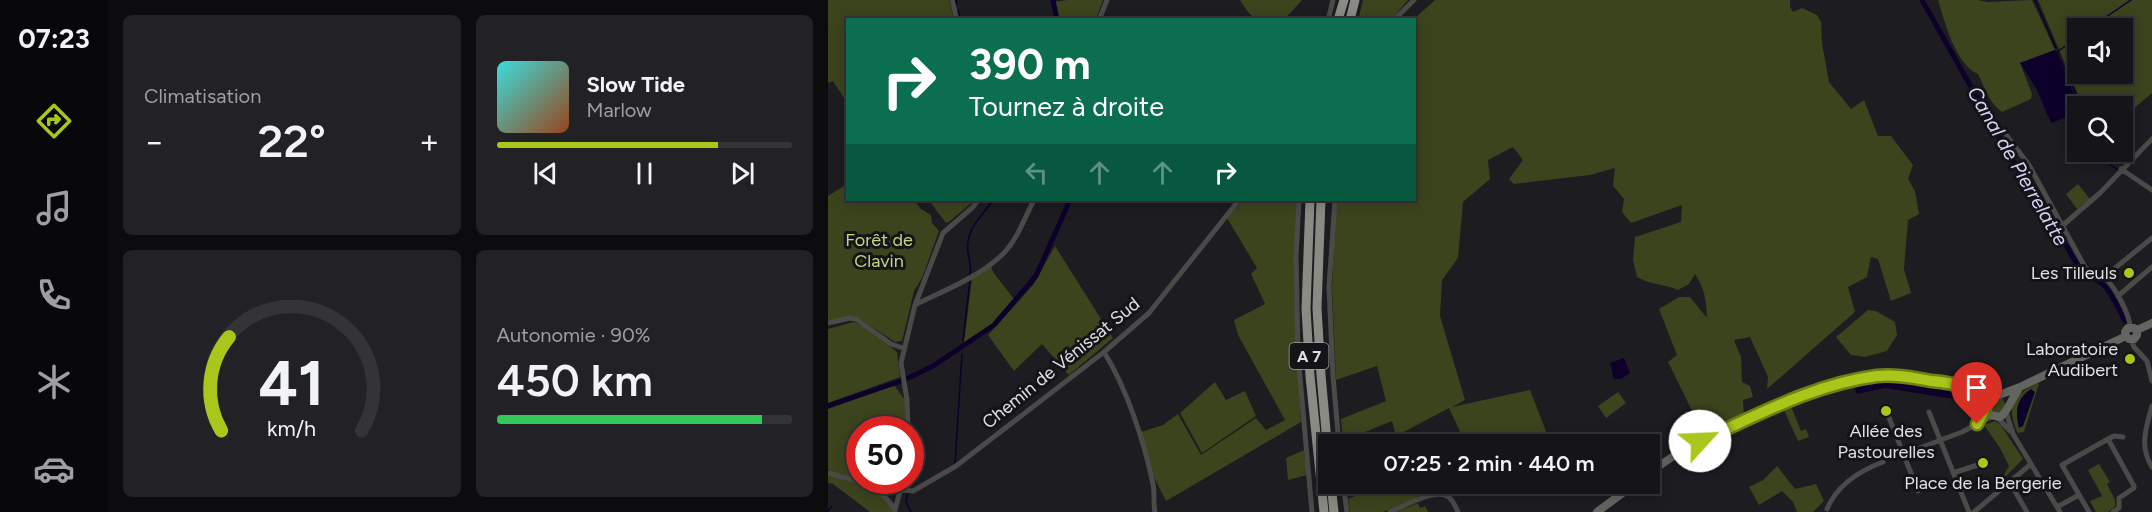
<!DOCTYPE html>
<html lang="fr">
<head>
<meta charset="utf-8">
<style>
	:root { --surface:#151519; --page:#222226; --text:#f1f3f6; --muted:#9d9fa2; --line:#343438; --accent:#a9c71b }
	body { margin:0; font-family:Figtree,sans-serif; background:var(--page); color:var(--text); height:100vh; display:flex; flex-direction:column; font-size:22px; white-space:nowrap }
	* { box-sizing:border-box; margin:0 }
	p { font-size:20px; color:var(--muted) }
	.icon { flex:none; width:33px; height:33px; fill:none; stroke:currentColor; stroke-width:2; stroke-linecap:round; stroke-linejoin:round }
	.map { position:relative; flex:1; overflow:hidden }
	.side { display:flex; flex-direction:column; gap:15px; padding:15px; background:#0c0c0e; width:720px }
	.side>* { flex:none }
	.top-card { position:absolute; left:18px; top:18px; width:570px; height:183px; border-radius:0px; box-shadow:0 3px 15px #0003,0 0 0 2px var(--line); background:#0b6e4f; color:#fff; overflow:hidden }
	.fabs { position:absolute; left:1239px; top:18px; display:grid; gap:12px }
	.fabs a { display:grid; place-items:center; width:66px; height:66px; border-radius:0px; background:var(--surface); box-shadow:0 3px 15px #0003,0 0 0 2px var(--line); font-size:30px }
	.speed { position:absolute; left:18px; top:416px; display:flex; gap:12px; font-size:30px; font-weight:700; text-align:center }
	.speed>* { display:grid; place-content:center; width:78px; height:78px; border-radius:50%; background:var(--surface); box-shadow:0 3px 15px #0003,0 0 0 2px var(--line); line-height:1 }
	.speed .limit { border:9px solid #d22; background:#fff; color:#111 }
	.pin { position:absolute; display:grid; place-items:center; width:51px; height:51px; color:#fff; margin:-62px -26px; border-radius:50% 50% 50% 0; rotate:-45deg; box-shadow:0 0 6px #0007 }
	.pin .icon { rotate:45deg }
	.me { position:absolute; width:66px; margin:-33px; rotate:65deg; stroke-linejoin:round; filter:drop-shadow(0 0 4px #0008) }
	.turn { display:flex; align-items:center; gap:21px; height:126px; padding:0 24px; font-size:27px }
	.turn .icon { width:78px; height:78px; stroke-width:2.5 }
	.turn b { display:block; font-size:42px; line-height:51px }
	.lanes { display:flex; align-items:center; height:57px; padding:0 24px; background:#0003; justify-content:center; gap:30px; direction:ltr }
	.lanes .off { opacity:.35 }
	.big { font-size:45px; font-weight:600; line-height:1.1 }
	.side .widget { flex:1; display:flex; flex-direction:column; justify-content:center; gap:9px; min-width:0; padding:0 21px; border-radius:9px; background:var(--page) }
	.side .dial { align-items:center; gap:0 }
	.dial svg { height:156px; overflow:visible; fill:none; stroke:var(--line); stroke-width:7; stroke-linecap:round; text-anchor:middle }
	.dial text { fill:var(--text); stroke:none }
	.song { display:flex; align-items:center; gap:18px }
	.cover { width:72px; height:72px; border-radius:9px; background:linear-gradient(135deg,hsl(180 70% 55%),hsl(20 70% 35%)) }
	.played { height:6px; border-radius:3px; background:linear-gradient(90deg,var(--accent) 75%,var(--line) 75%) }
	.keys { display:flex; justify-content:space-around; direction:ltr }
	.heat { display:flex; justify-content:space-between; align-items:center; font-size:33px; direction:ltr }
	.charge { height:9px; border-radius:4px; background:linear-gradient(90deg,#34c759 90%,var(--line) 0) }
	.side .tiles { flex:1; display:grid; gap:15px; grid-template-columns:repeat(2,1fr) }
	.trip { position:absolute; left:490px; top:434px; width:342px; height:60px; border-radius:0px; background:var(--surface); box-shadow:0 3px 15px #0003,0 0 0 2px var(--line); font-weight:600; line-height:60px; text-align:center }
	main { display:flex; flex:1; min-height:0 }
	.tab-bar { display:flex; flex-direction:column; width:108px; justify-content:space-around; align-items:center; background:#08080a; color:var(--muted) }
	.tab-bar .icon { width:42px; height:42px }
	.tab-bar .active { color:var(--accent) }
	.tab-bar b { font-size:27px; color:var(--text) }
	.map>svg:first-child { display:block }
</style>
</head>
<body>
<main>
<nav class="tab-bar">
<b>07:23</b>
<svg class="icon active" aria-label="directions" viewBox="0 0 24 24"><path d="M12 3l9 9-9 9-9-9zM9 14v-3h6M13 9l2 2-2 2"/></svg>
<svg class="icon" aria-label="music" viewBox="0 0 24 24"><path d="M9 18V5l10-2v13"/><circle cx="6" cy="18" r="3"/><circle cx="16" cy="16" r="3"/></svg>
<svg class="icon" aria-label="phone" viewBox="0 0 24 24"><path d="M5 4h4l2 5-3 2q2 4 5 5l2-3 5 2v4C11 20 4 13 5 4z"/></svg>
<svg class="icon" aria-label="climate" viewBox="0 0 24 24"><path d="M12 3v18M4 7l16 10M4 17L20 7"/></svg>
<svg class="icon" aria-label="car" viewBox="0 0 24 24"><path d="M5 17H2v-5l4-1 3-4h7l3 4 3 1v5h-3M9 17h6M6 11h13"/><circle cx="7" cy="17" r="2"/><circle cx="17" cy="17" r="2"/></svg>
</nav>
<section class="side">
<div class="tiles">
<div class="widget"><p>Climatisation</p>
<div class="heat"><a>−</a><b class="big">22°</b><a>+</a></div>
</div>
<div class="widget">
<div class="song"><i class="cover"></i><div><b>Slow Tide</b><p>Marlow</p></div></div>
<div class="played"></div>
<div class="keys"><svg class="icon" aria-label="previous" viewBox="0 0 24 24"><path d="M18 5L8 12l10 7zM5 5v14"/></svg><svg class="icon" aria-label="pause" viewBox="0 0 24 24"><path d="M8 5v14M16 5v14"/></svg><svg class="icon" aria-label="next" viewBox="0 0 24 24"><path d="M6 5l10 7-10 7zM19 5v14"/></svg></div>
</div>
<div class="widget dial"><svg viewBox="0 0 100 80">
<path d="M14 69A42 42 0 1 1 86 69"/>
<path d="M14 69A42 42 0 0 1 18 21" stroke="#a9c71b"/>
<text x="50" y="56" font-size="32" font-weight="700">41</text>
<text x="50" y="72" font-size="11">km/h</text>
</svg></div>
<div class="widget"><p>Autonomie · 90%</p><b class="big">450 km</b><div class="charge"></div></div>
</div>
</section>
<div class="map">
<svg width="1324" height="512" viewBox="0 0 1324 512">
	<rect width="100%" height="100%" fill="#1c1c21"/>
	<path fill="#3b441d" fill-rule="evenodd" d="M0,0H121L126,19L20,20L19,96L16,98L5,81L0,83Z
		M239,0H275L268,19H232L227,2Z
		M412,0H474L457,19C430,20 427,25 412,0Z
		M535,0H580L564,19L530,20Z
		M607,0H962V7L965,12L974,8L989,15L993,22L994,43L1001,82L1023,109L1036,100L1050,136H1063L1085,165L1080,179L1087,191L1091,214L1080,220L1076,269L1083,293L1063,301L1050,259L1043,257L1039,277L1020,287L1027,312L939,389L940,377L922,337L906,340L913,357L914,382L922,386L925,397L915,400L916,417L876,435L840,362L849,355L831,309L851,297H862L879,318C878,300 877,289 867,274L861,284L850,290C836,284 822,285 809,277L805,260L807,237L853,222L854,205L803,223L794,212L796,199L785,186L787,168L762,175L686,184L681,179L695,160L685,147L660,160L662,179L635,202L630,258L614,280L612,316L637,400L624,407L702,390L723,444H638L621,408L568,436L564,421L515,441L513,419L558,401L549,366L508,380L504,287L508,200H586V19Z
		M1110,0H1150L1160,2L1204,0L1227,50L1192,63L1204,94L1203,99L1174,112C1161,103 1157,88 1150,74C1127,64 1117,22 1110,0Z
		M1210,0H1324V93L1304,110H1295L1294,106H1255ZM1250,28H1294V74H1250Z
		M19,184L20,200H147L122,221L118,223L102,202L87,201L93,209L103,215L104,223L111,231L94,278L86,291L74,341L67,342L27,316L0,321V196Z
		M1250,184L1262,199L1249,209L1238,194Z
		M415,200H469L466,288L473,422L338,501L323,471L313,432L335,425L350,414L373,455L428,418L438,430L457,420L410,335L406,320L437,304L423,274L429,268L399,218Z
		M227,246L285,338L241,375L214,344L186,371L160,335L205,285Z
		M163,266L165,272L186,299L165,325L136,343L144,278Z
		M1040,310L1048,311L1067,322L1069,335L1059,351L1037,357L1023,355L1008,337Z
		M26,322L37,327L69,352L72,377L0,403V329Z
		M387,382L398,400L417,391L428,416L374,453L352,413Z
		M1211,383L1196,432L1190,433C1177,406 1185,394 1211,383Z
		M66,385L77,400V429H32L31,479L3,472L0,469V409Z
		M790,392L798,403L778,418L770,406Z
		M1161 405a8 8 0 1 1 16 0a8 8 0 1 1-16 0Z
		M963,406L973,431L978,429L981,437L970,441L956,410Z
		M1167,421L1173,425L1195,459L1172,482L1181,466L1172,448L1156,425Z
		M476,450L479,475L460,480L458,458Z
		M1271,464L1282,482L1279,484L1287,500V507L1280,512H1268L1262,501L1274,496L1260,470Z
		M949,466L967,489L988,484L996,501L985,512H969L965,502L954,491L931,505L921,487L935,480Z
		M0,475C21,481 59,488 65,512H42L5,484L0,483Z
		M33,480H71L68,490L60,491Z
		M559,483H584L590,498L555,512H522L520,499Z
		M590,503L592,508L597,506L600,512H568Z"/>
	<path fill="#0d002b" d="M1227,50L1251,106H1250L1249,113L1223,123L1208,88L1192,63Z
		M796,358L802,373L793,379H786L782,363Z
		M1053,380C1084,380 1126,382 1152,402V410L1149,415L1139,401L1057,388L1029,394L1025,385Z
		M1203,389L1207,392L1195,426L1191,428C1187,411 1188,399 1203,389Z"/>
	<g fill="none" stroke-linecap="round" stroke-linejoin="round">
		<path stroke="#0d002b" stroke-width="1.5" d="M128,0L129,4
			M1207,0L1228,48
			M130,10L132,20
			M1262,28L1303,0
			M1250,37L1229,52L1253,106
			M1272,152L1278,162L1290,170
			M142,275C144,266 141,260 140,252C137,231 152,217 164,202
			M135,341L142,280
			M127,464L134,354
			M80,491L78,502L83,512
			M0,511L4,506"/>
		<path stroke="#0d002b" stroke-width="5" d="M225,0L229,20
			M1094,0L1217,218L1227,233L1234,239L1256,276C1279,277 1287,303 1297,321
			M78,379L105,366L166,325L208,276L242,200
			M0,406L73,381"/>
		<path stroke="#4a4b48" stroke-width="5" d="M124,0L129,20
			M271,20L279,0
			M500,20L505,0
			M566,20L586,0
			M1179,136L1201,165L1257,267C1264,274 1272,273 1278,279C1287,287 1302,315 1302,327
			M1293,169L1324,190
			M471,200L468,256L470,355L484,512
			M507,200L501,287L505,376L511,444
			M1234,226L1272,193L1324,139
			M1276,277L1324,238
			M1290,296L1324,267
			M87,305C117,290 152,277 176,253C190,238 197,217 206,200
			M0,323L22,318L28,319L63,344L75,348
			M1303,339L1306,347L1319,361
			M276,352C299,389 316,441 325,484C327,493 325,503 327,512
			M1319,361L1324,381
			M1324,406C1318,428 1311,446 1324,467
			M1058,410L1090,491
			M1101,412L1141,512
			M1178,412L1185,434L1232,512
			M1169,417L1182,431
			M80,429L79,400L73,363L87,305L115,233L145,207L150,200
			M1280,439L1286,436L1295,437
			M1065,458L1134,432L1165,416
			M0,473C26,480 53,485 67,510
			M1125,473L1156,463
			M1181,481L1199,512
			M515,483L519,512
			M73,490L85,491L128,466L276,352L321,313L411,200
			M1229,507L1251,495
			M999,509C1009,485 1031,471 1055,462
			M67,510L75,480
			M562,512C576,506 605,489 619,496C625,499 627,506 630,512
			M1146,512L1203,464
			M1261,512L1234,465L1280,439L1306,486V488L1291,498V508L1285,512"/>
		<path stroke="#636560" stroke-width="8" d="M1298,336L1297,332L1300,328H1306L1309,330L1324,323
			M1163,396L1159,400L1158,410L1163,415L1172,417C1179,413 1184,398 1190,390
			M822,472L856,449L967,398L1002,387L1051,376H1069L1121,383L1150,393L1171,395L1192,387L1298,336L1301,339H1306L1309,335V330
			M769,512L808,483"/>
		<path stroke="#898b84" stroke-width="9" d="M510,20L516,0
			M522,20L527,0
			M482,200L478,309L482,376L496,512
			M493,200L489,308L493,375L501,464
			M503,483L506,512"/>
	</g>
	<g fill="none" stroke-linecap="round" stroke-linejoin="round">
		<defs>
			<path id="route" d="M872,441C928,416 986,384 1049,376C1067,374 1086,378 1104,381C1125,383 1145,386 1158,403L1157,408L1149,424"/>
		</defs>
		<use href="#route" stroke="#6e8112" stroke-width="15"/>
		<use href="#route" stroke="#a9c71b" stroke-width="10"/>
	</g>
	<g fill="#a9c71b" stroke="#131318" stroke-width="2">
		<circle cx="1301" cy="273" r="6"/>
		<circle cx="1302" cy="359" r="6"/>
		<circle cx="1058" cy="411" r="6"/>
		<circle cx="1155" cy="463" r="6"/>
	</g>
	<g text-anchor="middle" dominant-baseline="central" stroke-width="6" stroke-linejoin="round" paint-order="stroke">
		<rect fill="#131318" stroke="#a2a2a6" stroke-width="1.5" x="461.5" y="343" width="39" height="26" rx="4.5"/>
		<g font-size="16" font-weight="bold" fill="#e0dfe3">
			<text x="481" y="356">A 7</text>
		</g>
		<g font-size="18" fill="#c2d780" stroke="#131318">
			<text x="51" y="240">Forêt de<tspan x="51" dy="21">Clavin</tspan></text>
		</g>
		<g font-size="18" fill="#e0dfe3" stroke="#131318" text-anchor="end">
			<text x="1289" y="273">Les Tilleuls</text>
			<text x="1290" y="349">Laboratoire<tspan x="1290" dy="21">Audibert</tspan></text>
			<text x="1058" y="431" text-anchor="middle">Allée des<tspan x="1058" dy="21">Pastourelles</tspan></text>
			<text x="1155" y="483" text-anchor="middle">Place de la Bergerie</text>
		</g>
		<g font-size="18" fill="#e0dfe3" stroke="#131318">
			<text transform="translate(233 363) rotate(-39)">Chemin de Vénissat Sud</text>
		</g>
		<g font-size="20" font-style="italic" fill="#d5d2f4" stroke="#131318">
			<text transform="translate(1190 166) rotate(60)">Canal de Pierrelatte</text>
		</g>
	</g>
</svg>
<div class="fabs">
<a><svg class="icon" aria-label="sound" viewBox="0 0 24 24"><path d="M4 9h4l5-4v14l-5-4H4zM17 9q2 3 0 6"/></svg></a>
<a><svg class="icon" aria-label="search" viewBox="0 0 24 24"><circle cx="10" cy="10" r="6"/><path d="M15 15l6 6"/></svg></a>
</div>
<div class="speed"><div class="limit">50</div></div>
<div class="pin" style="left:1149px;top:424px;background:#d93025"><svg class="icon" aria-label="arrive" viewBox="0 0 24 24"><path d="M6 21V4h12l-3 4 3 4H6"/></svg></div>
<svg class="me" style="left:872px;top:441px" viewBox="-20 -20 40 40"><circle r="19" fill="#fff"/><path d="M0-13L10 11 0 6-10 11z" fill="#a9c71b"/></svg>
<div class="trip">07:25 · 2 min · 440 m</div>
<div class="top-card">
<div class="turn"><svg class="icon" aria-label="right" viewBox="0 0 24 24"><path d="M7 20v-9h11M14 6l5 5-5 5"/></svg><div><b>390 m</b>Tournez à droite</div></div>
<div class="lanes"><svg class="icon off" aria-label="left" viewBox="0 0 24 24"><path d="M17 20v-9H6M10 6l-5 5 5 5"/></svg><svg class="icon off" aria-label="ahead" viewBox="0 0 24 24"><path d="M12 20V5M6 11l6-6 6 6"/></svg><svg class="icon off" aria-label="ahead" viewBox="0 0 24 24"><path d="M12 20V5M6 11l6-6 6 6"/></svg><svg class="icon" aria-label="right" viewBox="0 0 24 24"><path d="M7 20v-9h11M14 6l5 5-5 5"/></svg></div>
</div>
</div>
</main>
</body>
</html>
